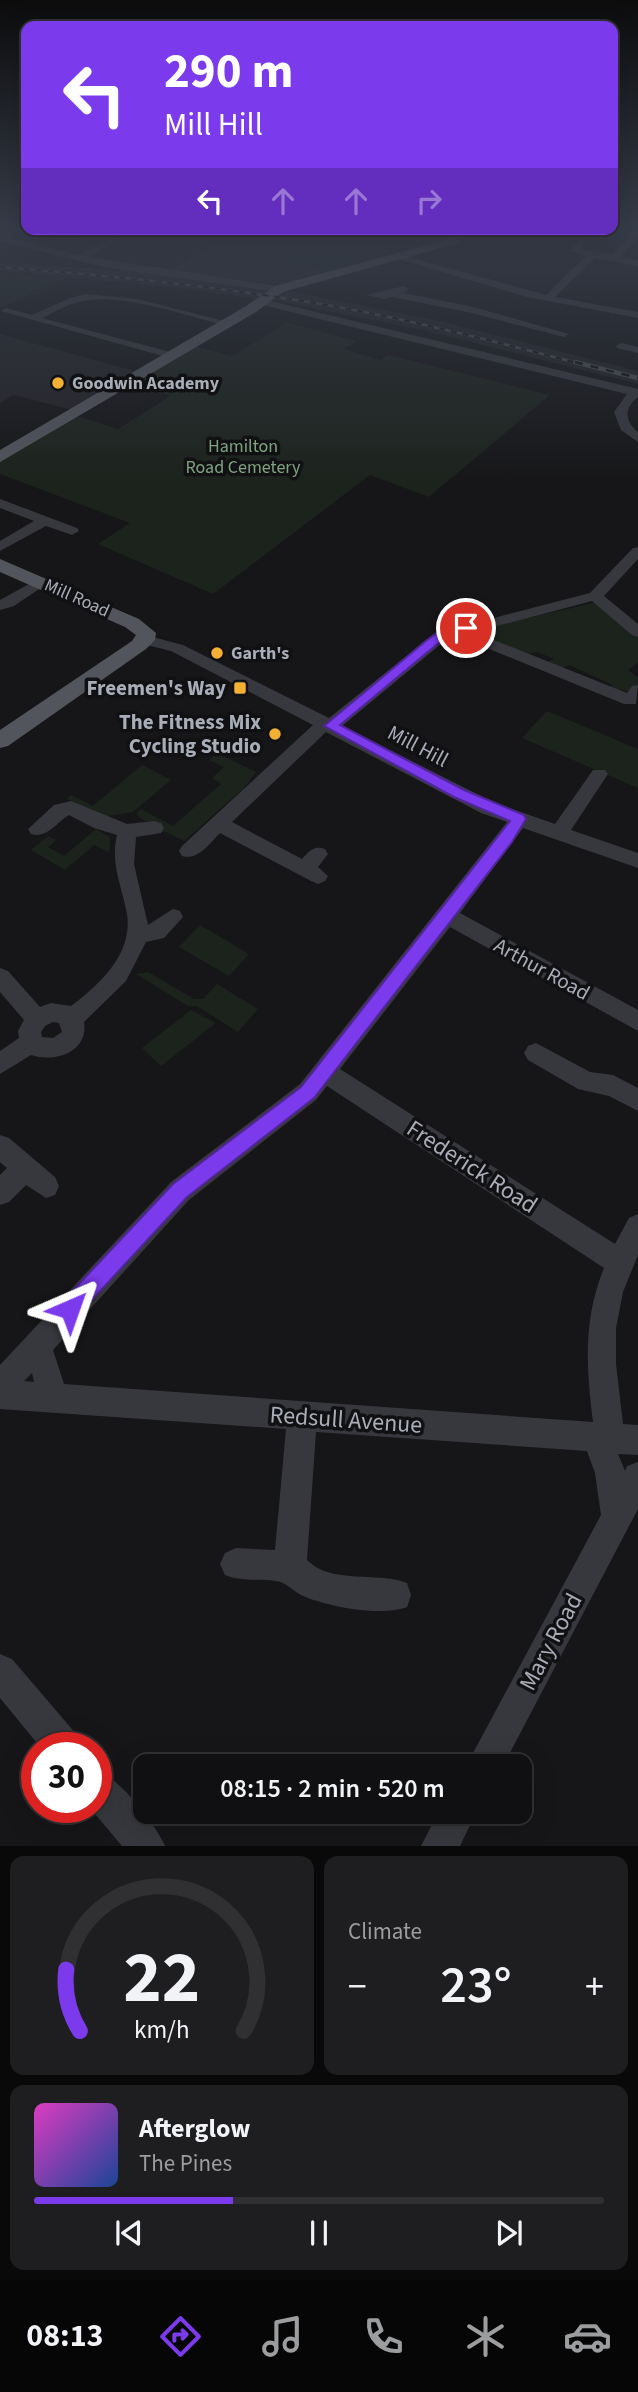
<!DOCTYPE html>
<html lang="en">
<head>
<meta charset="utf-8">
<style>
	:root { --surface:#101012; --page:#1e1e20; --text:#f1f3f6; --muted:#9c9d9f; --line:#303032; --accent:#7c3aed }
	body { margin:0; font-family:"Source Sans 3",sans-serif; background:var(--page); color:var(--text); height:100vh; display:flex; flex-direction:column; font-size:26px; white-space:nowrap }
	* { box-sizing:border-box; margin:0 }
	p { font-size:23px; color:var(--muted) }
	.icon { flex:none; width:38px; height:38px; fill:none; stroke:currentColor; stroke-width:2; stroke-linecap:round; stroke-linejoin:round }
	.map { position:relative; height:1846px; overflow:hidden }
	.side { display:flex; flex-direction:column; gap:10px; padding:10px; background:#09090a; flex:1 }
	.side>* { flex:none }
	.hud { position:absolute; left:21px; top:21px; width:597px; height:214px; border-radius:14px; box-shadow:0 7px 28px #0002,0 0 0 2px var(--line); background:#7c3aed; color:#fff; overflow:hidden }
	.speed { position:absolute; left:21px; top:1732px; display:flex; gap:14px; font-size:35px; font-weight:700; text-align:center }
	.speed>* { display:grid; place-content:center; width:91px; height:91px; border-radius:50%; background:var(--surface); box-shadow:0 7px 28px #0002,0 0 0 2px var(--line); line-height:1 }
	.speed .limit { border:10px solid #d22; background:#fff; color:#111 }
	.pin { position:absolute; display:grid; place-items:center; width:60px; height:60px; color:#fff; margin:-30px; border:4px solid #fff; border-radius:50%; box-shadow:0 2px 7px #0007 }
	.me { position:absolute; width:77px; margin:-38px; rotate:43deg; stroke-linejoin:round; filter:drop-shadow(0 0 5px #0008) }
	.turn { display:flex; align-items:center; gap:24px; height:147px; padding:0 28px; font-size:32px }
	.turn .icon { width:91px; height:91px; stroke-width:2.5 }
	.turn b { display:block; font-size:49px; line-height:60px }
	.lanes { display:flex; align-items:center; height:66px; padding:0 28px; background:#0003; justify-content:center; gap:35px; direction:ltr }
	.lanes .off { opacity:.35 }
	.big { font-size:52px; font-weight:600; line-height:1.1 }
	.side .widget { flex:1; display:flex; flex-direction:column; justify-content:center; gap:10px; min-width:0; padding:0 24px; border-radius:14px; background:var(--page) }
	.side .dial { align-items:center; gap:0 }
	.dial svg { height:182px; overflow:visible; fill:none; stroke:var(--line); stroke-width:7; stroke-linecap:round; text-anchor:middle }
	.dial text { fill:var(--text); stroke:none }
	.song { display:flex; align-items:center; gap:21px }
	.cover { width:84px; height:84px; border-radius:10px; background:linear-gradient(135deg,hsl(310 70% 55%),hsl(220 70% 35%)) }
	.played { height:7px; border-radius:4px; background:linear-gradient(90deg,var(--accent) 35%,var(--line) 35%) }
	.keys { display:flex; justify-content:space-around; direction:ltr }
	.heat { display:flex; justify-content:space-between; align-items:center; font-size:38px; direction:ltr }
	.side .tiles { flex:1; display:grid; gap:10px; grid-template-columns:1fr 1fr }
	.widget:last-child { grid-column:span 2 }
	.trip { position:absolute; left:133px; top:1754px; width:399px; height:70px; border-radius:14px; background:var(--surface); box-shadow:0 7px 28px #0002,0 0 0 2px var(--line); font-weight:600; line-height:70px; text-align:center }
	.menu { display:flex; height:112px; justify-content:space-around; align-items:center; background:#060607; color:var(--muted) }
	.menu .icon { width:49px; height:49px }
	.menu .on { color:var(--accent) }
	.menu b { font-size:32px; color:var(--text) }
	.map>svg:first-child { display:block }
</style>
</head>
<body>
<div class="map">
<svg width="638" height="1846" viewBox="0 0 638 1846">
	<rect width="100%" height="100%" fill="#161618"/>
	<path fill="#222225" d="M246,230L399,254L283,285L167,271L233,234Z
		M0,262L128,271L269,289L258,299L180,288L0,271Z
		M283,290L440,321L638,371V384L427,331L272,300Z
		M0,334L134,371L71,410L14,395L0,403Z"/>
	<path fill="#1c231d" d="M247,229H463L468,230L460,237L325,274L318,270L290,277L282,272L307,266L277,261L279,258L260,255L254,258H249L252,254L250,253L237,256L244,258L240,260L202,253Z
		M0,273L66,278L0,308Z
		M287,323L356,341L344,349L380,360L388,355L550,395L429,497L370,475L213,594L98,544L130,523L0,474V461L74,415L118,429L170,396L129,383L194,346L232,356Z
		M597,602L638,638V663L628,670L638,678V684L629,691L607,688L613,685L569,665L562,668L548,662L554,659L537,652L523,655L488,641L481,631L485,628Z
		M547,711L638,749V788L522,738Z
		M217,753L256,772L244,788L184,841L166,832H159L160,822L145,821L136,814L141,809L173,826L221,784L212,778L224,767L209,760Z
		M142,765L171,780L133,812L102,817L67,799L71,795L93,806Z
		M96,829L110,837V850L108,852L94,845L65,870L31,850L48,836L56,840L48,847L64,856Z
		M200,925L249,954L229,976L179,947Z
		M148,972L194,999H203L217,984L258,1009L238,1032L197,1006H188L136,974Z
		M191,1010L216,1023L161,1066L142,1048Z"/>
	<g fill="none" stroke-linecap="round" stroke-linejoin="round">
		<path fill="#37383d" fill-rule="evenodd" d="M638,228V237L621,257L638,260V266L595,258L555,297L638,312V318L527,297L392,257L397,254L546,295L586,256L569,251L589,229H598L580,249L612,255Z
			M32,229L72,236L89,229H101L73,242L33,234Z
			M126,229H137L88,257L279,286L284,289L279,292L103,267L0,241V235L79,255Z
			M404,286L409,289L403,293L473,307L569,334L564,337L472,313L392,297L384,299L366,295Z
			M86,294L137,299L232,323L227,326C186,316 124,293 83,301C69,303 55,312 42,318L174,353L175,355L170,358L1,311L6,308L32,315L70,298Z
			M262,299L638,389V397C624,408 624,420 638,432V442L621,430L614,412L627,394L258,304V300Z
			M621,343L638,347V353L617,348L616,346Z
			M0,499L77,528L79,531L72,535L46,526L0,551V541L34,521L0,508Z
			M638,547V559L604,596L638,624V637L632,635L592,601L482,630L494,640L627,693L632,686L638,685L636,704H624L482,646L468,634L447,639L342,726L495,803L555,824L593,770H605L608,774L571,830L638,853V868L523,828L460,913L638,1010V1031L450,927L340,1069L615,1244L629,1218L638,1214V1255L623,1292L616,1328V1364L623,1424L638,1425V1455L618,1454L625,1471L627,1466L638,1462V1509L503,1766H466L601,1515L595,1473L587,1451L316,1432L307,1560C332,1585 376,1571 407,1583L411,1595L407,1607C381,1617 327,1607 301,1595C295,1592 289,1586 283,1583C270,1577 243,1583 225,1575L220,1564L225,1553L236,1548L275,1550L286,1429L0,1409V1365L171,1182L300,1084L507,822L481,813L326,732L232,822L302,859C309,851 314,845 325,849L328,854L318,867L328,876L325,881L318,884L311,881L220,833C210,843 198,861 182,856L179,851L182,846L313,725L171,651L139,643L137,640L139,637L145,635L183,645L329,718L435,633L590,593L633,548ZM327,1086L604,1268C583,1319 586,1368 593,1422L64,1384L53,1350L189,1200L316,1100ZM32,1373L34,1382L24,1381Z
			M40,578L47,582L45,585L14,606L0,610V600Z
			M71,801L127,824L154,821L161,823L164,828L161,833L136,837L134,864L148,925L173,909L180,911L183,917L164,938L146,942L126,981L84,1022C89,1052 54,1063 31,1055L0,1074V1051L19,1038L18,1031L24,1020L0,992V968L8,971L40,1007L51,1003L71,1006C100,984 133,954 127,914C122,886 110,864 117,835L94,828L69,815C57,822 47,839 31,834L28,829L54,805ZM53,1022L59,1023L62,1032L53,1038L42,1037L41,1032L45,1026Z
			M536,1043L590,1072L613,1075L638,1088V1111L609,1096L578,1089L528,1060L524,1053L528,1046Z
			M0,1135L9,1138L55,1177L59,1186L55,1195L46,1198L26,1185L9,1202L0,1205V1175L7,1168L0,1162Z
			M0,1654L12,1659L77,1735L82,1748H41L0,1698Z
			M96,1769C119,1778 155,1823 165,1846H122L90,1808H96Z
			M439,1811H477L460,1846H421Z"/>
		<path fill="#53555c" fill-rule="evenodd" d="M465,229H478L458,243L283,292L256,312L0,462V450L246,306L275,286L450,239Z
			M0,559L139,619L156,633L155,640L146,649L8,746L0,748V730L132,641L136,635L125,627L0,572Z"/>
		<defs>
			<path id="rail-far1" d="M0,267C113,276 226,287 338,307C420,322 501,343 581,364"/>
			<path id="rail" d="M575,362L638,378"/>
		</defs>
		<use href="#rail-far1" stroke="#4a4c52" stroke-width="2.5"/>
		<use href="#rail" stroke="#4a4c52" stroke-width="4.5"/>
		<use href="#rail-far1" stroke="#111113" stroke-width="2" stroke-dasharray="6" stroke-linecap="butt"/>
		<use href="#rail" stroke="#111113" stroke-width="2.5" stroke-dasharray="8" stroke-linecap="butt"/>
	</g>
	<linearGradient id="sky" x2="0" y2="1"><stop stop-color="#0c0c0d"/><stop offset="0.47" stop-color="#363c48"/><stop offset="1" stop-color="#363c48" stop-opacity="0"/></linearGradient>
	<rect width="638" height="485" fill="url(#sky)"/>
	<path fill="#7c3aed" stroke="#51269a" stroke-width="2" d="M466,624L471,628L470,630L445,639L436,645L340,725L464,790L524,815L526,819L512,842L314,1098L187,1197L77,1316L70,1319L63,1316L59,1309L63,1301L173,1184L301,1087L510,821L454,797L324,726L427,640L437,633Z"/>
	<g fill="#f2b134" stroke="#111113" stroke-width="2.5">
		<circle cx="58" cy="383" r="7"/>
		<circle cx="217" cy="653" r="7"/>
		<rect x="233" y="681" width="14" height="14" rx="3.5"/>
		<circle cx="275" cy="734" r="7"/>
	</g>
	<g text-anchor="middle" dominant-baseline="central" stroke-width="7" stroke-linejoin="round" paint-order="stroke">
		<g font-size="18" font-weight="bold" fill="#a8adb8" stroke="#111113" text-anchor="start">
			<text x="72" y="383">Goodwin Academy</text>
			<text x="231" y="653">Garth's</text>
		</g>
		<g font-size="18" fill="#7fa381" stroke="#111113">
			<text x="243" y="446">Hamilton<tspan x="243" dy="21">Road Cemetery</tspan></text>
		</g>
		<g font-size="18" fill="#a8adb8" stroke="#111113">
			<text transform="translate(77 598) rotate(24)">Mill Road</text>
		</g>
		<g font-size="21" font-weight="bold" fill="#a8adb8" stroke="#111113" text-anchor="end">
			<text x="226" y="688">Freemen's Way</text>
			<text x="261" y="722">The Fitness Mix<tspan x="261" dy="24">Cycling Studio</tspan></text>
		</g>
		<g font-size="21" fill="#a8adb8" stroke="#111113">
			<text transform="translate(418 746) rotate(28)">Mill Hill</text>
			<text transform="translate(542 969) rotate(29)">Arthur Road</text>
		</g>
		<g font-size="24" fill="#a8adb8" stroke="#111113">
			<text transform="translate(472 1167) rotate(33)">Frederick Road</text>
			<text transform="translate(346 1420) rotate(4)">Redsull Avenue</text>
			<text transform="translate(551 1642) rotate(-62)">Mary Road</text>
		</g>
	</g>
</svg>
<div class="speed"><div class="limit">30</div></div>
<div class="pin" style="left:466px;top:628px;background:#d93025"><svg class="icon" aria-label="arrive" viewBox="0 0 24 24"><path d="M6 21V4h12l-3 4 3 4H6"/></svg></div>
<svg class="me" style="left:70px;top:1309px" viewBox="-20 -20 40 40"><path d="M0-17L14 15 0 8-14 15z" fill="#7c3aed" stroke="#fff" stroke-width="4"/></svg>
<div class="trip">08:15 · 2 min · 520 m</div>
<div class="hud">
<div class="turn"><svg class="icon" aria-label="left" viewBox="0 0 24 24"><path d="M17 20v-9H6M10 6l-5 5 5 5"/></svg><div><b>290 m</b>Mill Hill</div></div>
<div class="lanes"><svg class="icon" aria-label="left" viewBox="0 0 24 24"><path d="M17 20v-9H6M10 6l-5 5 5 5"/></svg><svg class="icon off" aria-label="ahead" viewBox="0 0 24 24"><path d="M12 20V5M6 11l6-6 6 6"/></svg><svg class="icon off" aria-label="ahead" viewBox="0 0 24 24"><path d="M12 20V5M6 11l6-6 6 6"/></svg><svg class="icon off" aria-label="right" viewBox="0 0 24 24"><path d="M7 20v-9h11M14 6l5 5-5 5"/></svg></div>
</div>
</div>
<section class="side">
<div class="tiles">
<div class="widget dial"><svg viewBox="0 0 100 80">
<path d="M14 69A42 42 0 1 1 86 69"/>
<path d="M14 69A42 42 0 0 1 8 42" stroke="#7c3aed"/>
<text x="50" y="56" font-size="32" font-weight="700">22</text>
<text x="50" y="72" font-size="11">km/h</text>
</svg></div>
<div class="widget"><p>Climate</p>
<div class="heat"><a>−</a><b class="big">23°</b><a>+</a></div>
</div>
<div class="widget">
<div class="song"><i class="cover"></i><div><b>Afterglow</b><p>The Pines</p></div></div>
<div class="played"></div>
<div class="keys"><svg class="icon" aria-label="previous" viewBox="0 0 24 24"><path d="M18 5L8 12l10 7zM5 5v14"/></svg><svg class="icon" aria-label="pause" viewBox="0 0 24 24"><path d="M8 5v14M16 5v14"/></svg><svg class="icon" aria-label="next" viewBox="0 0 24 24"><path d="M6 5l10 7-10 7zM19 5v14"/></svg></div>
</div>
</div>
</section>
<nav class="menu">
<b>08:13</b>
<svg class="icon on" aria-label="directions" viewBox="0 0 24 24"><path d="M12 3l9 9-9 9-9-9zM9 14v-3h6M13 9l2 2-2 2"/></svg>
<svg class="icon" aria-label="music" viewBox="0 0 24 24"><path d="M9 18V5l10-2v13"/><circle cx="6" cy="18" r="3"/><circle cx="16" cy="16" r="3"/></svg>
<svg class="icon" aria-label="phone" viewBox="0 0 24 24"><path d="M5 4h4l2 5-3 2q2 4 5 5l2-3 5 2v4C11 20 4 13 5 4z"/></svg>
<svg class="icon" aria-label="climate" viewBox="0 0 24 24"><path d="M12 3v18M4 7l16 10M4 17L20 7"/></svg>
<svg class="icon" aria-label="car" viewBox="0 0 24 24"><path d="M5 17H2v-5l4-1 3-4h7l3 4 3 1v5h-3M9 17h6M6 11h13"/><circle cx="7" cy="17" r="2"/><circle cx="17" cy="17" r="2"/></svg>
</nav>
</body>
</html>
